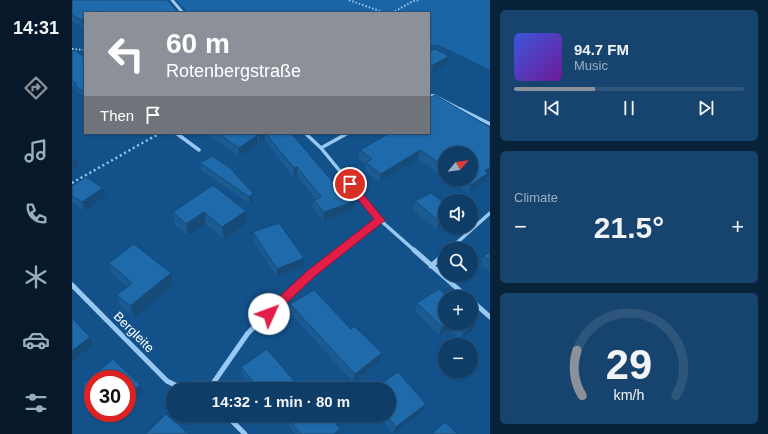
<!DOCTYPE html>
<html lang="en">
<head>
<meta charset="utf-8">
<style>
	:root { --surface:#0e3d68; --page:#17446e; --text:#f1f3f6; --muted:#9baec0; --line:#2e567c; --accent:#8c9099 }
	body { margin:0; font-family:Helvetica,sans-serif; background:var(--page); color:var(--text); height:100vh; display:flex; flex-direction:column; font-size:15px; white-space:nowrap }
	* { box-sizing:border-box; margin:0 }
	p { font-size:13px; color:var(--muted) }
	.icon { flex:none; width:22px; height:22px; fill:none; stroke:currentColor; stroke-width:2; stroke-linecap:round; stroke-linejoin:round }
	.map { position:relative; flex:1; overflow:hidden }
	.drawer { display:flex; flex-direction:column; gap:10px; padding:10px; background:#082239; width:278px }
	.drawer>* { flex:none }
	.hud { position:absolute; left:12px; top:12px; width:346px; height:122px; border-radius:0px; box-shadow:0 1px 3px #0004,0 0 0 1px var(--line); background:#8c9099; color:#fff; overflow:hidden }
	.needle { width:26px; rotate:61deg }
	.fabs { position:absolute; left:366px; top:146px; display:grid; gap:8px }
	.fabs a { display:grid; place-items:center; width:40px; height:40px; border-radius:50%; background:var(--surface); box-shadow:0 1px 3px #0004,0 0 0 1px var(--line); font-size:20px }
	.speed { position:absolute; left:12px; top:370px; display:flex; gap:8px; font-size:20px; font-weight:700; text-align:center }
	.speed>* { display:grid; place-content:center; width:52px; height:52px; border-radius:50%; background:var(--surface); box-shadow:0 1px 3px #0004,0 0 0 1px var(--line); line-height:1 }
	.speed .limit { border:6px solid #d22; background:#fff; color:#111 }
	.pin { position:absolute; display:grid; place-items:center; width:34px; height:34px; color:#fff; margin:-17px; border:2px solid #fff; border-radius:50%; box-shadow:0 1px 4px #0007 }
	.me { position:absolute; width:44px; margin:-22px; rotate:47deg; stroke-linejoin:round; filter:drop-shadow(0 0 3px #0008) }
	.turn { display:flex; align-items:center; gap:14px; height:84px; padding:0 16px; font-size:18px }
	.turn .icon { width:52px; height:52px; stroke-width:2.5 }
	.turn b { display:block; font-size:28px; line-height:34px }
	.then { display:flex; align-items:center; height:38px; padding:0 16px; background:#0003; gap:8px; font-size:15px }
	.big { font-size:30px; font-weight:800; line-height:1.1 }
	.drawer .widget { flex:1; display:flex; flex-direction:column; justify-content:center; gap:6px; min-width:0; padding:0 14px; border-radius:6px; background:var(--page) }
	.drawer .dial { align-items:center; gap:0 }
	.dial svg { height:104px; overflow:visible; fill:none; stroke:var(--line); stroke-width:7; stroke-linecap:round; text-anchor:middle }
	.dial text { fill:var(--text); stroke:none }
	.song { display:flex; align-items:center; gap:12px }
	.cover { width:48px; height:48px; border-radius:6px; background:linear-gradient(135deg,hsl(230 70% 55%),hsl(280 70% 35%)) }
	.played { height:4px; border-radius:2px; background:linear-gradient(90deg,var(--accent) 35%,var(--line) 35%) }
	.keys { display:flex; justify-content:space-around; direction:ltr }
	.heat { display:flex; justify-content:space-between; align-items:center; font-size:22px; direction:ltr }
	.trip { position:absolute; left:94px; top:382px; width:230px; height:40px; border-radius:20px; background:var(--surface); box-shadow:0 1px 3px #0004,0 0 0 1px var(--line); font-weight:800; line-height:40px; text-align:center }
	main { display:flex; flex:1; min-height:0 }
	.dock { display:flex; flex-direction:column; width:72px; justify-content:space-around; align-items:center; background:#06182a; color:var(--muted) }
	.dock .icon { width:28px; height:28px }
	.dock .current { color:var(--accent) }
	.dock b { font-size:18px; color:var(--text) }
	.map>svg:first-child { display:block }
</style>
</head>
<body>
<main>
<nav class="dock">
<b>14:31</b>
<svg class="icon current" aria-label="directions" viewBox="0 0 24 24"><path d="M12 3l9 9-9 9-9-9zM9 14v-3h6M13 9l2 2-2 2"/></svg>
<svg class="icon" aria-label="music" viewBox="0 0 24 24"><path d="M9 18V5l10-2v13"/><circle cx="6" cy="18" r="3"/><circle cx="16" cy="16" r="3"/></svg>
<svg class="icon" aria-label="phone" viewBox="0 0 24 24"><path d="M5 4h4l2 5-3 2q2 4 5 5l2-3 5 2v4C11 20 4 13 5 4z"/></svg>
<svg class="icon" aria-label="climate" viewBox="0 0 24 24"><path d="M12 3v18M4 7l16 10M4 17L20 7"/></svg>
<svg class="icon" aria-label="car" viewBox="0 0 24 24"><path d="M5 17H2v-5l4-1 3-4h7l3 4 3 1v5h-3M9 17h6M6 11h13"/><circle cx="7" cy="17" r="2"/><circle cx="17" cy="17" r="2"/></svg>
<svg class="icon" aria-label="filters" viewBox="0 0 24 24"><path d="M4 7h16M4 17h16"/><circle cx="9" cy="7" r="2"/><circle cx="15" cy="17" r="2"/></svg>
</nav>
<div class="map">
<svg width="418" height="434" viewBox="0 0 418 434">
	<rect width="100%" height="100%" fill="#12518a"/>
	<path fill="#1965a5" d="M104,0H418V70L367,45H357V13H117Z"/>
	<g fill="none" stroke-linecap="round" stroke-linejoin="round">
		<path stroke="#98c8f1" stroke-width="2" stroke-dasharray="1.5 2" stroke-linecap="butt" d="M277,0L313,13
			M320,13L341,1L348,0
			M0,49L13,50"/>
		<path stroke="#98c8f1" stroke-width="2.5" stroke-dasharray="2 3" stroke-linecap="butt" d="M0,183L88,133"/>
		<path stroke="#98c8f1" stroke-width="3" d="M100,0L111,13
			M357,95L363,96L390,110"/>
		<path stroke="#98c8f1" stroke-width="3.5" d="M388,109L418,124
			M104,133L127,150
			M233,133L249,148L308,220L343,251
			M249,148L276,133
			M378,249L418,213
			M268,251L308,220"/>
		<path stroke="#98c8f1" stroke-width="5" d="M342,250L395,297
			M359,266L373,254
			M0,285L95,381L111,389
			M399,300L418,317
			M137,389L176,333L239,274L270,250
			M154,415L173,434"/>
	</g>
	<path fill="#1b5b92" d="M0,0L107,13H13L12,28L0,21Z
		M0,51L13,58V98L5,92L4,88L0,85Z
		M357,52L375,64L360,73L357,72Z
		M418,127V174L415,176L413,181L396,193L375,179H399L373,153V178L346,159L307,182L293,171L294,164L286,159L288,150Z
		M56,133H70L62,137Z
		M133,133H219L260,181L283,201L282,209L251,221L241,208L242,200L243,199L225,175L221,177L193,140L187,144L186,143V144L167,156Z
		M128,163L181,193V200L178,204L130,171Z
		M0,186L34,196L13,211L0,202Z
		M343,201L373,204L365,230L341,210Z
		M174,211L175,223L152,239L134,224L116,236L103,225L101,212Z
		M181,232L232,258L231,266L205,277L182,241Z
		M418,252V272L409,264L412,256Z
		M37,263L99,273L102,285L62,318L49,306L45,295L55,287L41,275Z
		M345,303L373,323H404L400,331L388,340L377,329L367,335L343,311Z
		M218,304L279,329L310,353L308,361L281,382L218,313Z
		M41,359L68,385L71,392L55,407V379H21V398L15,392L11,384Z
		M169,367L229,389H181L170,375Z
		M354,404L351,411L321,434L306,415H317Z
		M36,413H49L42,419Z
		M208,415H254L258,421L268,429L267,434H223Z"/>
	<path fill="#164a77" d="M31,11L32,13H26Z
		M13,19V27L12,28L9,20Z
		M377,56L375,64L360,73L361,65Z
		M60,133H70L62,137Z
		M191,133H192L193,140L187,144V136Z
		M186,135V144L167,156V148Z
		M348,150L346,159L307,182L309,174Z
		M3,158L6,167L0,170V160Z
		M225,167V175L221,177L222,168Z
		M418,167V174L415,176L413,181L396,193L399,185L413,171Z
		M31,188L34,196L13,211L10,202Z
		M181,193V200L178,204L177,197Z
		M283,201L282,209L251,221L252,212Z
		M174,211L175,223L152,239L150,227Z
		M132,212L134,224L116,236L114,224Z
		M373,218V225L365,230L367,221Z
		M232,258L231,266L205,277V269Z
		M99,273L102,285L62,318L58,306Z
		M377,323H379L377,329L367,335L370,327Z
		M404,323L400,331L388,340L392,332Z
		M18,337L21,345L0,361V351Z
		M310,353L308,361L281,382L283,374Z
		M68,385L71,392L55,407V397Z
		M354,404L351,411L321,434L324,427Z
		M39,413H49L42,419Z
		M268,429L267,434H262Z"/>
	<path fill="#1f6aaa" stroke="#164a77" d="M0,0H95L100,5L107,13H35L31,11L26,13H13V19L9,20L0,15Z
		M363,49L377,56L361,65L357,63V52Z
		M3,50L13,58V93L3,85L5,84L0,80V51Z
		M363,95L418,127V167L413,171L416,173L399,185L390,179H399V153H373V167L348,150L309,174L294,163L300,159L288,150L318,133H357V98Z
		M145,133H182L186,135L167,148Z
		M184,133H191L187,136Z
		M193,133H219L260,181L264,179L283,201L252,212L242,200L249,197L225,167L222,168Z
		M0,156L3,158L0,160Z
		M140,156L157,167L181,193L177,197L128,163Z
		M14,177L31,188L10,202L0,196V186Z
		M141,185L174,211L150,227L132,212L114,224L101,212Z
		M359,193L373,204V218L367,221L343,201Z
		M207,223L232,258L205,269L181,232Z
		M62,244L99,273L58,306L45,295L60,283L37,263Z
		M418,252V261L412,256Z
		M367,289L376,297H373V323H377L370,327L345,303Z
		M242,290L279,329L282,326L310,353L283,374L218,304Z
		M0,318L18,337L0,351Z
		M399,319L404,323L392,332L382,323H399Z
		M195,349L229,389H187L169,367Z
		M41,359L68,385L55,397V379H21V395L11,384Z
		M326,372L354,404L324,427L314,415H317V389H302Z
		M94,414L117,434H74Z
		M213,415H254L258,421L260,419L268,429L262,434H229Z
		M373,422L385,434H360Z"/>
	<path fill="#e11d48" stroke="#92132f" d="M278,181L281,182L311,218L313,220L311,222L242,277L200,317L197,318L193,317L191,314L193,310L235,271L302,219L275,186L274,184L275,182Z"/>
	<g text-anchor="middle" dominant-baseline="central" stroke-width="4" stroke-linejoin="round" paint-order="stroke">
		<g font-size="13" fill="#fff" stroke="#12518a">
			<text transform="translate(62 332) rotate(45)">Bergleite</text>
		</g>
	</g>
</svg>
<div class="fabs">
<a><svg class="needle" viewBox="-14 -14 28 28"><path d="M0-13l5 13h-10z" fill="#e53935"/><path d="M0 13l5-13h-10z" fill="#9baec0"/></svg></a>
<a><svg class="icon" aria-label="sound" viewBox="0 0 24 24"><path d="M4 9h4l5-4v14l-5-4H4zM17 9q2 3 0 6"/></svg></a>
<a><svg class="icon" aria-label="search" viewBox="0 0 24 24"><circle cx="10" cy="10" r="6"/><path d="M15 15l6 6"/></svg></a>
<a>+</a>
<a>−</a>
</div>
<div class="speed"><div class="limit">30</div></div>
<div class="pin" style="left:278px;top:184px;background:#d93025"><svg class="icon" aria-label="arrive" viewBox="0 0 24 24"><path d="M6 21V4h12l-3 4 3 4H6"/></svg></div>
<svg class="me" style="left:197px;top:314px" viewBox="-20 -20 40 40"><circle r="19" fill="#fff"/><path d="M0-13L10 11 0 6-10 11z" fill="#e11d48"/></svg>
<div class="trip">14:32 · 1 min · 80 m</div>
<div class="hud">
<div class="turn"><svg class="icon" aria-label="left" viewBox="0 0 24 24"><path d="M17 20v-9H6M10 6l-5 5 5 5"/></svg><div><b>60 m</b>Rotenbergstraße</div></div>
<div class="then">Then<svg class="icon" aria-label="arrive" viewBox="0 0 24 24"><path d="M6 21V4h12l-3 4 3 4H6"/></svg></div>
</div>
</div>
<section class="drawer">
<div class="widget">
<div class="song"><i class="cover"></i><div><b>94.7 FM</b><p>Music</p></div></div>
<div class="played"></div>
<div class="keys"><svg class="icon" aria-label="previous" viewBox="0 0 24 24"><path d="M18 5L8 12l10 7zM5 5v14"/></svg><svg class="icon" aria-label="pause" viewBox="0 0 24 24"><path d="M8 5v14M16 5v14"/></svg><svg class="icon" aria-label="next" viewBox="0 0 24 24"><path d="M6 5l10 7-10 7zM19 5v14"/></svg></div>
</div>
<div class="widget"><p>Climate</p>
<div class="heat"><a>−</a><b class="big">21.5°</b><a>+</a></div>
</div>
<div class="widget dial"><svg viewBox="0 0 100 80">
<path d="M14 69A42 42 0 1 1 86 69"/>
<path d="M14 69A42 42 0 0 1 10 34" stroke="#8c9099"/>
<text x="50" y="56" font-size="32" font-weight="700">29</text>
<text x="50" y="72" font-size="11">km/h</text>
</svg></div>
</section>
</main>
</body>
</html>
